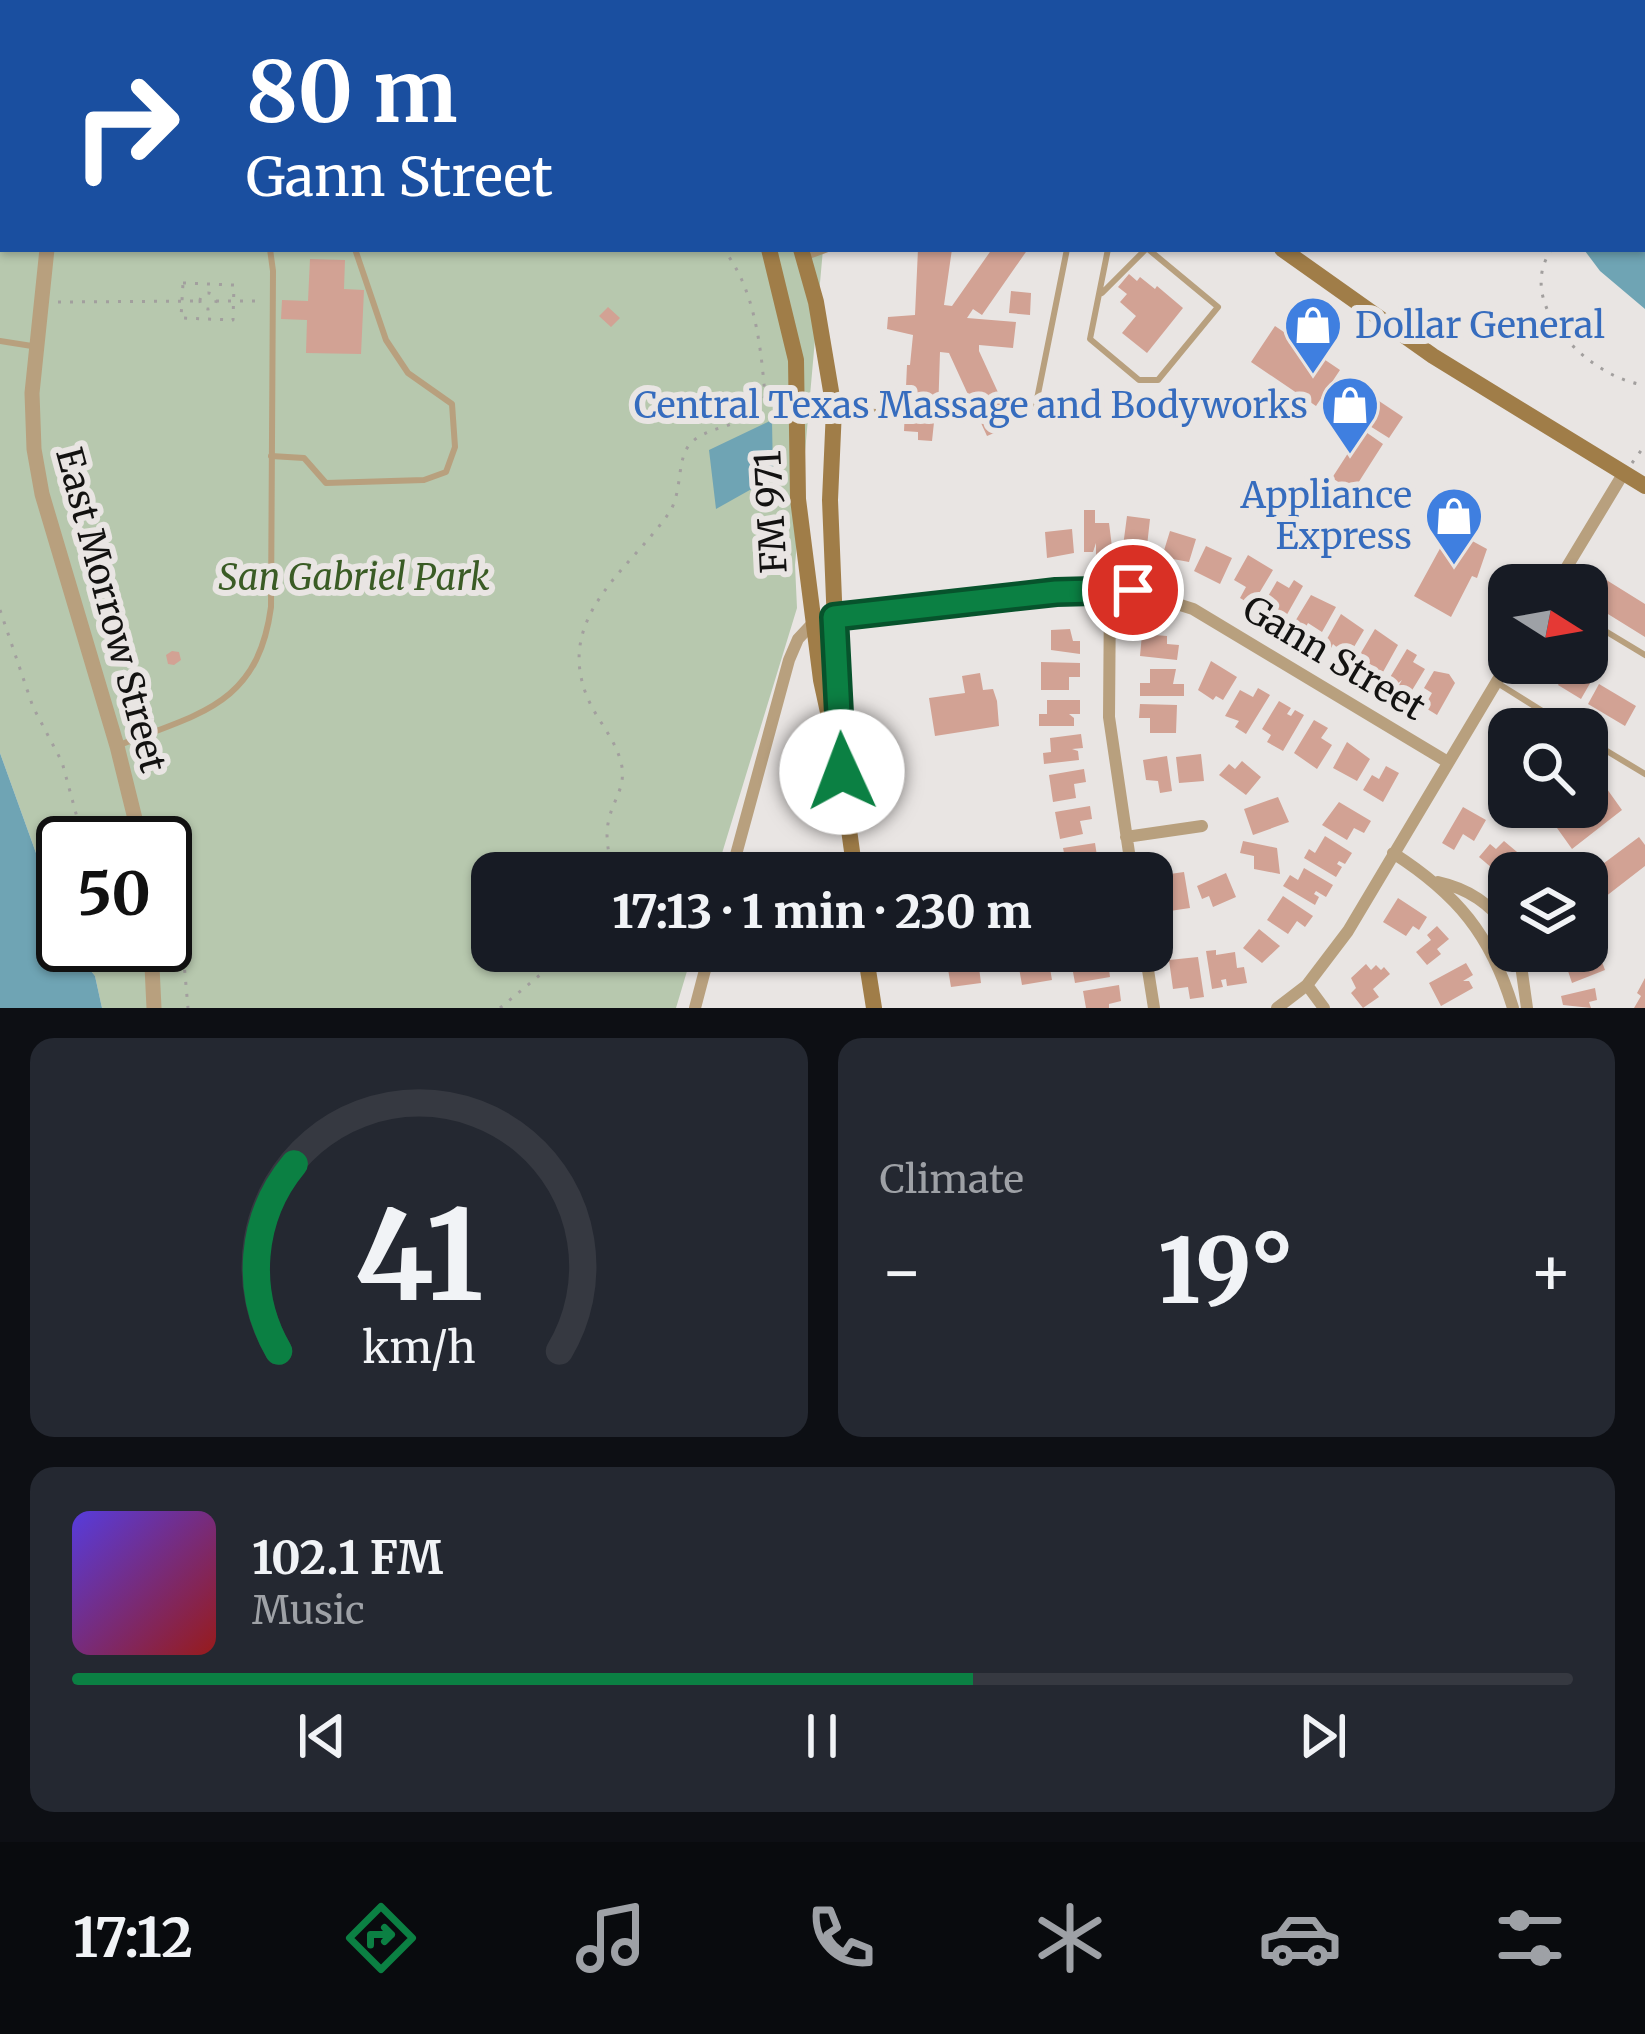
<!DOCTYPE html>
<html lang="en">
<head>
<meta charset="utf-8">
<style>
	:root { --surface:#171b24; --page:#242831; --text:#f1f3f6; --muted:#9ea1a6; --line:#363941; --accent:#0b8043 }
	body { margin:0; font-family:Merriweather,serif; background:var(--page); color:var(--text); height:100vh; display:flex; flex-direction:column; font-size:45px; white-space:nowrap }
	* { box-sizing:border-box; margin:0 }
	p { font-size:39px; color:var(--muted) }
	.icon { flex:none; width:66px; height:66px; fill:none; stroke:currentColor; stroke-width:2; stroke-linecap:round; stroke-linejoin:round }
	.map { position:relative; height:1008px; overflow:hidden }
	.sheet { display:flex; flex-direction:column; gap:30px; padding:30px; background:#0d0f14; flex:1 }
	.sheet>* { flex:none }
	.guide { position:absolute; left:0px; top:0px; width:1647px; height:252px; box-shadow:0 3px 9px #0004; background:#1a4fa0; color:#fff; overflow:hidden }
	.needle { width:78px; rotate:101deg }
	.fabs { position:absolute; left:1488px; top:564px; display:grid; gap:24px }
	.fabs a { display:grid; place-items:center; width:120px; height:120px; border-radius:24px; background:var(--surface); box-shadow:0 3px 9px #0004; font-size:60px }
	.speed { position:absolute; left:36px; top:816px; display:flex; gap:24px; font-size:60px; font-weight:700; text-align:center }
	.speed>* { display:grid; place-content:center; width:156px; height:156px; border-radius:50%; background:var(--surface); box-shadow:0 3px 9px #0004; line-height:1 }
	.speed .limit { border:6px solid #111; border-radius:18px; background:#fff; color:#111 }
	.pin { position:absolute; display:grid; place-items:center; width:102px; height:102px; color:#fff; margin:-51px; border:6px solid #fff; border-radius:50%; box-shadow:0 3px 12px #0007 }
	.me { position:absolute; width:132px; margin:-66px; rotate:358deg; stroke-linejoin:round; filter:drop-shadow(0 0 9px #0008) }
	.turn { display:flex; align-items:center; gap:42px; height:252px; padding:0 48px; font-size:54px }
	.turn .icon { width:156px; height:156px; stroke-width:2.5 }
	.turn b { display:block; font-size:84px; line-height:102px }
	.big { font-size:90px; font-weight:800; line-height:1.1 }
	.sheet .tile { flex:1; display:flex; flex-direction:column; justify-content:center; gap:18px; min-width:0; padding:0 42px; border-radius:24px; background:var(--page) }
	.sheet .dial { align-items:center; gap:0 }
	.dial svg { height:312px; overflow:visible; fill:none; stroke:var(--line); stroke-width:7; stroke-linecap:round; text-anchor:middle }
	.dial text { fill:var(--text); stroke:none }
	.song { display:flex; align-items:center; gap:36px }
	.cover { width:144px; height:144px; border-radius:18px; background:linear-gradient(135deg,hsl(250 70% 55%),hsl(0 70% 35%)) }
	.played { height:12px; border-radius:6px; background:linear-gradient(90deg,var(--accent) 60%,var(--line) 60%) }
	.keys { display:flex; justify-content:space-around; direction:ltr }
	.heat { display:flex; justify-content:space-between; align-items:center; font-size:66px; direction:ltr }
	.sheet .tiles { flex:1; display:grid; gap:30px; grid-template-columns:1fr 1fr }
	.tile:last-child { grid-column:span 2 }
	.trip { position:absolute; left:471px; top:852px; width:702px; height:120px; border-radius:24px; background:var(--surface); box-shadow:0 3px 9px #0004; font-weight:800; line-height:120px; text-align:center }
	.tab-bar { display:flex; height:192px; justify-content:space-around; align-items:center; background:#090b0e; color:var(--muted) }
	.tab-bar .icon { width:84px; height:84px }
	.tab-bar .current { color:var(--accent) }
	.tab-bar b { font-size:54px; color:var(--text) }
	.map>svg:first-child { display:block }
</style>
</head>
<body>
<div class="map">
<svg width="1645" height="1008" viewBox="0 0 1645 1008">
	<rect width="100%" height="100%" fill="#e9e5e3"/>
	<path fill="#b7c8ae" d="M0,0H845L3,3V249H823L795,565L797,608L716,873H492V951H693L676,1008H102L95,976L70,945H165V843H63V928L0,753Z"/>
	<path fill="#6fa4b4" d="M1645,194V309L1600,271L1585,251L1644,249Z
		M772,420L773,477L716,509L709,450Z
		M0,753L63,928V945H70L95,976L102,1008H0Z"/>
	<path fill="#d2a294" d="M918,249H952L944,305L952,306L992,249H1028L982,315L973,309L967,318L1016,322L1013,348L979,345V351L1013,425L987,436L949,353L940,352L938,414L935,413L932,441L918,440V432L904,431L907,365H910L913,335L887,329L888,317L915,315Z
		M310,259L345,260L344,289L364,290L361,354L306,353L307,320L281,319L282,300L308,301Z
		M1129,274L1137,281L1140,277L1155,289L1157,286L1183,308L1147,353L1122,333L1136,316L1120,302L1127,294L1118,287Z
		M1011,291L1031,293L1030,315L1009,313Z
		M608,307L620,318L611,327L599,316Z
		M1275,326L1340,370L1316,406L1251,362Z
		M1379,401L1403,417L1389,438L1365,423Z
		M1363,430L1383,444L1353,491L1332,478Z
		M1084,510H1095V523H1109L1113,555H1096V543L1093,552H1084Z
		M1127,516L1150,519L1147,546L1135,545L1133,556L1122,554Z
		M1443,525L1487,549L1477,578L1472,576L1451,617L1414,596L1443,543L1436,539Z
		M1072,529L1074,553L1047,558L1045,532Z
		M1170,531L1196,539L1189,562L1162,557Z
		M1206,546L1232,558L1220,584L1194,571Z
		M1248,555L1273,570L1252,605L1240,598L1246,587L1234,580Z
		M1600,576L1645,604V637L1587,601Z
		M1294,580L1303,586L1285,618L1277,613L1278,606L1272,616L1260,610L1277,581L1289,588Z
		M1311,595L1336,607L1322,632L1308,623L1302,634L1291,628Z
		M1341,614L1364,630L1348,657L1333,644L1330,650L1323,646Z
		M1070,629L1073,641H1080V654L1051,650V630Z
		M1375,629L1398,645L1378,681L1364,673L1370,662L1359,656Z
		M1142,634L1167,636V644L1179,645L1177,660L1140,656Z
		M1407,649L1417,655L1413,662L1425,669L1408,697L1396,690L1402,680L1397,684L1389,679Z
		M1587,649L1604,659L1581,699L1558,685L1571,663H1587Z
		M172,651L179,652L181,660L174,665L168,664L166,655Z
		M1211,661L1237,677L1223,700L1216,696L1213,700L1198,690Z
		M1041,662L1080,663V677H1069V690H1041Z
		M1150,669H1176L1173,684H1184V696H1140V683H1150Z
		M1434,671L1449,674L1455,683L1437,715L1424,707L1432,693L1424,688Z
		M980,673L983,690L993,689L997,701L999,726L935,736L929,698L965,693L962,676Z
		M1599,684L1636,706L1625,726L1588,704Z
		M1258,688L1270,695L1246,734L1235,727L1239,721L1225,716L1240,690L1253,697Z
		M1047,700H1080V714H1069L1074,718V726H1039V714H1047Z
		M1279,701L1291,708L1287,714L1291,716L1295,710L1304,715L1283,751L1267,742L1271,735L1262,729Z
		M1140,704L1177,705L1176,733H1150V718H1139Z
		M1314,720L1328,728L1321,738L1332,745L1317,769L1294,753Z
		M1081,734L1083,748L1072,749L1078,751L1079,760L1044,764L1043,753L1051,752L1050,738Z
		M1347,742L1370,759L1357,781L1333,768Z
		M1201,754L1204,781L1179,783L1176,757Z
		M1167,756L1172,791L1160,793L1158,781L1146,780L1143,760Z
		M1242,761L1261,777L1246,795L1219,775L1229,764L1235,769Z
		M1386,766L1399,773L1383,802L1363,790L1372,775L1379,779Z
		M1084,769L1086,782L1074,784L1076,798L1053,802L1049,775Z
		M1607,789L1622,810L1572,849L1557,828Z
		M1278,797L1289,822L1253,835L1244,809Z
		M1339,802L1371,821L1364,833L1354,828L1347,840L1322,825Z
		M1090,806L1092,819L1080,821L1083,834L1060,839L1055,812Z
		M1463,807L1486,820L1474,841L1463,834L1454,850L1442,843Z
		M1325,836L1352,853L1345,864L1339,861L1337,864L1342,867L1336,877L1304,858L1309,849L1315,853Z
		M1639,837L1645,845V866L1605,897L1588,875Z
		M1243,841L1277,848L1280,874L1254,869V856L1240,853Z
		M1504,841L1523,857L1510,873L1496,863L1492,868L1479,857L1490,844L1496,849Z
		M1095,843L1097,856L1087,858L1093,860L1095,868L1057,873L1056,864L1066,862L1063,848Z
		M1304,868L1333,885L1326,897L1316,891L1314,894L1319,897L1315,905L1283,886L1290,875L1298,880Z
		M1184,872L1190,908L1163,912L1159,886L1172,884L1170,874Z
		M1226,873L1236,897L1213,907L1209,896L1202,899L1197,886Z
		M1283,896L1313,916L1305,927L1297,921L1288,934L1267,920Z
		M1398,898L1427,917L1419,930L1413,926L1406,936L1383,922Z
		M1437,926L1449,939L1437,949L1441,954L1427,965L1416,952L1431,940L1427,935Z
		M1259,929L1280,946L1262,963L1243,948Z
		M1595,943L1605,970L1572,983L1567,968L1557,972L1550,954L1587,951V947Z
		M1216,950V955L1235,952L1237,968L1244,967L1247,983L1227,986L1226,979L1221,980L1223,987L1212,989L1206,951Z
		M1016,951H1047L1052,980L1022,985Z
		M1113,951L1116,965L1103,967L1109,969L1110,977L1075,983L1073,972L1081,971L1079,956Z
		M977,952L981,983L951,987L946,957Z
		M1198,957L1204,997L1190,999L1188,987L1173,989L1169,960Z
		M1466,963L1473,975L1463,981H1469L1473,988L1441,1006L1429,983Z
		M1366,964L1371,970L1376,965L1381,970L1384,967L1390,974L1373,989L1379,997L1363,1008L1351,993L1356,988L1351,978Z
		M1645,978V1008H1634L1641,996L1637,993Z
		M1119,985L1121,1001L1109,1004V1008H1086L1083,991Z
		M1595,988L1597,1000L1589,1002L1591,1008L1563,1005L1561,996Z"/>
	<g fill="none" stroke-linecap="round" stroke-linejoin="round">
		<path stroke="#a29f9e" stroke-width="3" stroke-dasharray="3 9" stroke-linecap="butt" d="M690,3L691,0
			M1644,49L1645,48
			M1644,76L1645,80
			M1644,152L1645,151
			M1552,249C1512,304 1591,379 1645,385
			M183,283L234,285L233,320L181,318Z
			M200 301a8 8 0 1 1 16 0a8 8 0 1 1-16 0Z
			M216,301H264
			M58,302L200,301
			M1632,463L1645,445
			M0,610L33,707L62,762L84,843
			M612,873C610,854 604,839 609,819C613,800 625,789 622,767C617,739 595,719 586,694C556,615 631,568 669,513C683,492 676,460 690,444C705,427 738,427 755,412C760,408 761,402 765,396C761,347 755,288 723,249
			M165,919L181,929L188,1008
			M500,1008L569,951"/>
		<path stroke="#b8a07e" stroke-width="6" d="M73,0L74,3
			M1120,0L1122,3
			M1339,0L1344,3
			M1354,3L1356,0
			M1108,249L1090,339L1139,380H1158L1218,307L1148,249
			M809,256L828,249
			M1102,293L1146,249
			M0,341L32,346
			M838,409L876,412
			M1035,409L1067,249
			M271,456L304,458L326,483L424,480L446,472L455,447L452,404L408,373L386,340L355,249
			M1587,620L1645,655
			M1499,684L1571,729
			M1587,739L1645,774
			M122,744C201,713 258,704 271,607L273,271L270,249"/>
		<path stroke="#b8a07e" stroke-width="12" d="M1556,585L1623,474
			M1110,590L1109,717L1132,873
			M1126,837L1202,826
			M1393,853C1457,894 1491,935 1513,1008
			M731,873L789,660L798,639L813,623L834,617L1056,592L1133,590L1193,609L1446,761
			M1438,882C1470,889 1489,904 1509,928
			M1145,951L1154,1008
			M1519,951L1527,1008
			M1307,985L1324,1008
			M695,1008L710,951
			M1277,1008L1307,985L1348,931L1509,661"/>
		<path stroke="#b8a07e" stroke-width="15" d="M11,0L12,3
			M47,249L32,393L34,449L42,494L117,746L141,843
			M151,945L154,1008"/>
		<path stroke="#a07d48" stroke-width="16" d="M732,0V3
			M988,0L991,3
			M762,3V0
			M769,249L796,360L798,499L821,680L841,772L855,873
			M801,249L816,302L834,409L830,500L839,724
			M1282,249L1433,356L1645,486
			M865,951L874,1008"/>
	</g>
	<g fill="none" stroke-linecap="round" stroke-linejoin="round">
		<defs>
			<path id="route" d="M842,772L834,617L1056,592L1133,590"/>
		</defs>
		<use href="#route" stroke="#07532c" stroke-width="30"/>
		<use href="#route" stroke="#0b8043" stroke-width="21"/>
	</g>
	<defs>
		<symbol id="shop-pin" viewBox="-11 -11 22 30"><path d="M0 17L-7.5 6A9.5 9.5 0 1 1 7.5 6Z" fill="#3f7fe0" stroke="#e9e5e3"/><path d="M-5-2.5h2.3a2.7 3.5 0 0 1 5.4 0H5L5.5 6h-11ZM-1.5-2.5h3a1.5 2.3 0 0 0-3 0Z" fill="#fff"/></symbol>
	</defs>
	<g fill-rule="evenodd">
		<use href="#shop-pin" x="1280" y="292" width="66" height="90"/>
		<use href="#shop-pin" x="1317" y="372" width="66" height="90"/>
		<use href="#shop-pin" x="1421" y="483" width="66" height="90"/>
	</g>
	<g text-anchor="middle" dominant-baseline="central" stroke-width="12" stroke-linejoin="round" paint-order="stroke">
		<g font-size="36" fill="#366cbe" stroke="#e9e5e3" text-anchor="end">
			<text x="1355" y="325" text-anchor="start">Dollar General</text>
			<text x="1308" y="405">Central Texas Massage and Bodyworks</text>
			<text x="1412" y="495">Appliance<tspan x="1412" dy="41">Express</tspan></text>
		</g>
		<g font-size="36" fill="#131211" stroke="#e9e5e3">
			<text transform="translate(771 512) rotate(-93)">FM 971</text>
			<text transform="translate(111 610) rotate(75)">East Morrow Street</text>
			<text transform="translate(1334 658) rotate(31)">Gann Street</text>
		</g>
		<g font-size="36" font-style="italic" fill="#3a5c25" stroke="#e9e5e3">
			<text x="354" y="577">San Gabriel Park</text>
		</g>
	</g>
</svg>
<div class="fabs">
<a><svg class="needle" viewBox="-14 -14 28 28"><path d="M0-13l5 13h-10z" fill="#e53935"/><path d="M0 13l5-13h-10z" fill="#9ea1a6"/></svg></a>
<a><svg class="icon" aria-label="search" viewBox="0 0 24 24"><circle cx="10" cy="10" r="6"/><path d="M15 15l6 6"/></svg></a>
<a><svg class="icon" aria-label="layers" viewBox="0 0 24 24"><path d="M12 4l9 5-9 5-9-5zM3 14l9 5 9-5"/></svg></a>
</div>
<div class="speed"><div class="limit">50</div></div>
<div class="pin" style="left:1133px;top:590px;background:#d93025"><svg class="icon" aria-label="arrive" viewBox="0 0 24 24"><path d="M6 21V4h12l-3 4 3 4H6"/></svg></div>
<svg class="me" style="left:842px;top:772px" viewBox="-20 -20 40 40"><circle r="19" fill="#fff"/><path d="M0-13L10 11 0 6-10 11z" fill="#0b8043"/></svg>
<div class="trip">17:13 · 1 min · 230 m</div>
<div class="guide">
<div class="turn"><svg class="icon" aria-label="right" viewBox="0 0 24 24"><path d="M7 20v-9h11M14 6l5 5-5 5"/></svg><div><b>80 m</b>Gann Street</div></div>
</div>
</div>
<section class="sheet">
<div class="tiles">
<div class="tile dial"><svg viewBox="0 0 100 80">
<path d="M14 69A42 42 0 1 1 86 69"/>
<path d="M14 69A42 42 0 0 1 18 21" stroke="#0b8043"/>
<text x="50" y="56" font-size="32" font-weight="700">41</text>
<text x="50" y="72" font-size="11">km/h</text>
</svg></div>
<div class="tile"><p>Climate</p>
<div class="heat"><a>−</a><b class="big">19°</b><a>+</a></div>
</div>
<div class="tile">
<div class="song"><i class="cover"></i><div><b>102.1 FM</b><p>Music</p></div></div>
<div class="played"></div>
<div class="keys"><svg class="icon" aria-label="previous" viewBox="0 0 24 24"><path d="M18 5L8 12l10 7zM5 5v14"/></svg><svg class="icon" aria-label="pause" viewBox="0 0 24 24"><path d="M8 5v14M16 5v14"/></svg><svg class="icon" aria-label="next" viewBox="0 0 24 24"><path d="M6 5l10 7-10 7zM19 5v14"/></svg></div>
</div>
</div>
</section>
<nav class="tab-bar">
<b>17:12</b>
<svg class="icon current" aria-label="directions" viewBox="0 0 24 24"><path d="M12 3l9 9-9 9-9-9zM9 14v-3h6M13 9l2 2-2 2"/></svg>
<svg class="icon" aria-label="music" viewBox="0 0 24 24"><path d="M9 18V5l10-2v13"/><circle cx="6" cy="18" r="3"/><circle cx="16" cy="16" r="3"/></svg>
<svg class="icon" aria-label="phone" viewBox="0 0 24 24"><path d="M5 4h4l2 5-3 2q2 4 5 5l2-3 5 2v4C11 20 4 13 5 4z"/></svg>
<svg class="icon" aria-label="climate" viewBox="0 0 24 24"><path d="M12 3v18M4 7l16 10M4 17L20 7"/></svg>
<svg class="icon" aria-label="car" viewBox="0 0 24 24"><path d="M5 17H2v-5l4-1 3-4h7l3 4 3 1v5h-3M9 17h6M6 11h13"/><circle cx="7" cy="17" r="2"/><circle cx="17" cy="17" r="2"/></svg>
<svg class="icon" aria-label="filters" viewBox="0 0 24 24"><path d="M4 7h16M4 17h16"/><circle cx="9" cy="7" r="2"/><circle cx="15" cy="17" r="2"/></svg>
</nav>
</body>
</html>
